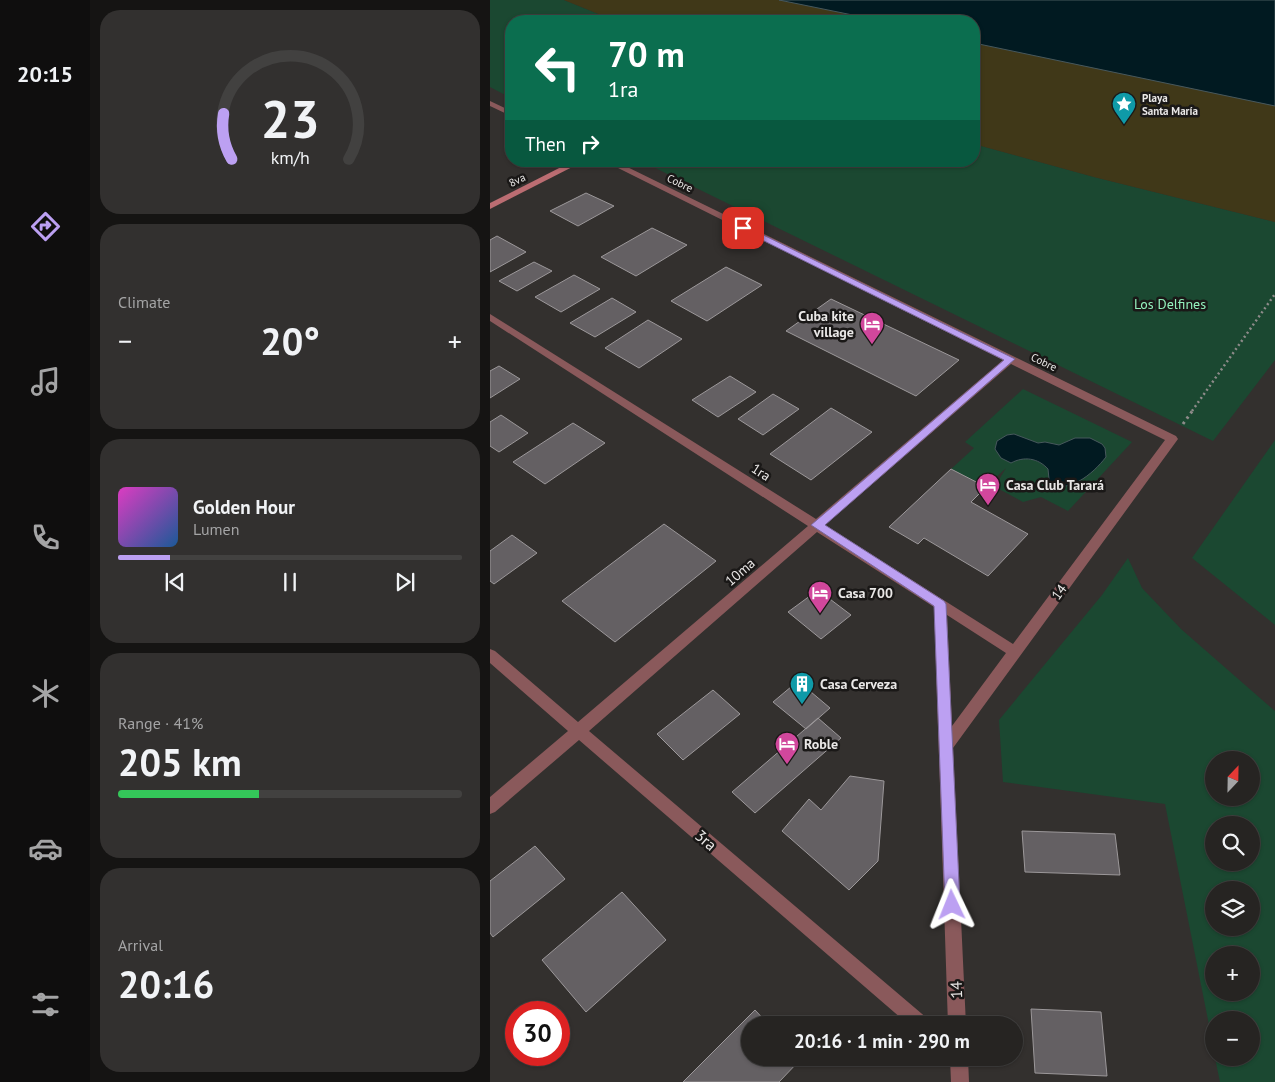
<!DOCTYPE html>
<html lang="en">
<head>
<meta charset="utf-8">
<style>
	:root { --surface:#262422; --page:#32302f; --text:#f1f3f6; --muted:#a4a4a5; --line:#424140; --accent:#bca0f2 }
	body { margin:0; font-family:"PT Sans",sans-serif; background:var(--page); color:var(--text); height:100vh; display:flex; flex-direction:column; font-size:19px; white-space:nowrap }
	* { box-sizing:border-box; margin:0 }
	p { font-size:16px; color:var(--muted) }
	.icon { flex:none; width:28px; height:28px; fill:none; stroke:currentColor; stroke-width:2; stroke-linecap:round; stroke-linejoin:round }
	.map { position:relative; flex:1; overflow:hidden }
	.drawer { display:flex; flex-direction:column; gap:10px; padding:10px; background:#151413; width:400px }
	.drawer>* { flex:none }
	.hud { position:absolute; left:15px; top:15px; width:475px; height:152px; border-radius:20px; box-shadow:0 1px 4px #0004,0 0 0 1px var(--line); background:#0b6e4f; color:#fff; overflow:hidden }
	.needle { width:32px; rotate:22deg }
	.fabs { position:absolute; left:715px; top:751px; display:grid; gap:10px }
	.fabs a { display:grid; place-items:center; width:55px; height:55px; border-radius:50%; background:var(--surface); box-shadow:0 1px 4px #0004,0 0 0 1px var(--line); font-size:25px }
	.speed { position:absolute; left:15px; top:1001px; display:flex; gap:10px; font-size:25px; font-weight:700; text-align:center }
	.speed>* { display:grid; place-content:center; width:65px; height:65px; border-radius:50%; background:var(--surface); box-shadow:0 1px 4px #0004,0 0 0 1px var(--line); line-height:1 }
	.speed .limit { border:8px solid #d22; background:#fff; color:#111 }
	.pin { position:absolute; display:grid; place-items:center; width:42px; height:42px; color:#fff; margin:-21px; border-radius:10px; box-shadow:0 2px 8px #0006 }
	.me { position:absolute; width:55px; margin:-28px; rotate:358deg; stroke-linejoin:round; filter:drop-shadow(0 0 4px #0008) }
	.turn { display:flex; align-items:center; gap:18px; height:105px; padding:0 20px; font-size:22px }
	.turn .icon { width:65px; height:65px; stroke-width:2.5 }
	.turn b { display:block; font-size:35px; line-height:42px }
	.then { display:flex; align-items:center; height:48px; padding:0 20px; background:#0003; gap:10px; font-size:19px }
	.big { font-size:38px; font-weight:600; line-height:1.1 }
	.drawer .tile { flex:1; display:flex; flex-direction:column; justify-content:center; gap:8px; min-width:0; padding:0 18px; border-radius:20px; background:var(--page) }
	.drawer .dial { align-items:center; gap:0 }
	.dial svg { height:130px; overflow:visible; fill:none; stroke:var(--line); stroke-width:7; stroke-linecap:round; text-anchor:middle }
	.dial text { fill:var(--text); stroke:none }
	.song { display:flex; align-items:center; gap:15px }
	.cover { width:60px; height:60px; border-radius:8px; background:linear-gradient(135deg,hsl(310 70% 55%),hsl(210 70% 35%)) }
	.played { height:5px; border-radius:2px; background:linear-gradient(90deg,var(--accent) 15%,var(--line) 15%) }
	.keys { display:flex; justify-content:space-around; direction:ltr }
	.heat { display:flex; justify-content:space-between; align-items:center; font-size:28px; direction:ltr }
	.charge { height:8px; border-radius:4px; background:linear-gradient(90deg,#34c759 41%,var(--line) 0) }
	.trip { position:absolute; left:251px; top:1016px; width:282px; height:50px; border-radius:25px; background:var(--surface); box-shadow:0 1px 4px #0004,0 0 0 1px var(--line); font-weight:600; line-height:50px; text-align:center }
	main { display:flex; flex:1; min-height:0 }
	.tabs { display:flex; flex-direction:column; width:90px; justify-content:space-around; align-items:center; background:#0f0e0e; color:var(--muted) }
	.tabs .icon { width:35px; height:35px }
	.tabs .current { color:var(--accent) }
	.tabs b { font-size:22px; color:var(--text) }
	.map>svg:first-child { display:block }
</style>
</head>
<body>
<main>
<nav class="tabs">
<b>20:15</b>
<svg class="icon current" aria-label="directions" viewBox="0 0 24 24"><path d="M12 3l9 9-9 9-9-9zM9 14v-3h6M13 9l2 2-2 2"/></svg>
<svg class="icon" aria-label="music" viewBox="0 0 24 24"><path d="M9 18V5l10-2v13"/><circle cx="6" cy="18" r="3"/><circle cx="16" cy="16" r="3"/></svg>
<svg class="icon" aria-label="phone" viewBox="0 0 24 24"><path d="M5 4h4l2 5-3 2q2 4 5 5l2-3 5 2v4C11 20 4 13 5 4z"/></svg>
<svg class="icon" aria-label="climate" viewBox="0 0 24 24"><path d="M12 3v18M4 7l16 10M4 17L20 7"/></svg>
<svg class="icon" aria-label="car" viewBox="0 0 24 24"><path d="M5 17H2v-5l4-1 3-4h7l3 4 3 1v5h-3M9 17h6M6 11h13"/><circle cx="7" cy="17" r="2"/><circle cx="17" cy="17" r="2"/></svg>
<svg class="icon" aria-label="filters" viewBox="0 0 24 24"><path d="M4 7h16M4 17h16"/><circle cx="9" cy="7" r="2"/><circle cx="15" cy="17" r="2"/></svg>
</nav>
<section class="drawer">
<div class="tile dial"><svg viewBox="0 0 100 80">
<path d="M14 69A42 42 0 1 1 86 69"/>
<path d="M14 69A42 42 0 0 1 9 41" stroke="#bca0f2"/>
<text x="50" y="56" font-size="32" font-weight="700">23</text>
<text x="50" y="72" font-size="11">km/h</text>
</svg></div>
<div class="tile"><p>Climate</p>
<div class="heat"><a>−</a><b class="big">20°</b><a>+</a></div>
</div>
<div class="tile">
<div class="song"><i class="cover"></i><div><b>Golden Hour</b><p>Lumen</p></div></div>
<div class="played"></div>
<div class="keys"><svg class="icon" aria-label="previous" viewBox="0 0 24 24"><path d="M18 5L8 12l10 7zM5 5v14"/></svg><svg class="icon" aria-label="pause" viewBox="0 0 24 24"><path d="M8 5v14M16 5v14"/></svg><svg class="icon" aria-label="next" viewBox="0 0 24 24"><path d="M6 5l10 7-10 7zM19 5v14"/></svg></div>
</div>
<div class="tile"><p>Range · 41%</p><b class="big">205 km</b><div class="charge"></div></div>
<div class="tile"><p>Arrival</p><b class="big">20:16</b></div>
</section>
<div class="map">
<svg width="785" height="1082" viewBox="0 0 785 1082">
	<rect width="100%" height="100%" fill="#33302e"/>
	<path fill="#1b4831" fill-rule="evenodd" d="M0,0H74L126,21H21V98L0,87Z
		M484,144L604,177L785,222V360L723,441L151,161H484Z
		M533,389L642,442L578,511L551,497L533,502L509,489L510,478L516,468L496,487L461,469L484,448L475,442Z
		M785,440V625L702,558Z
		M638,558L652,588L691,629L785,711V1082H730L725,1058H761V1020H724V1050L675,804L513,782L509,720L612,595ZM724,760H761V798H724ZM724,825H761V862H724ZM724,890H761V928H724ZM724,955H761V992H724Z"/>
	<path fill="#403818" d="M74,0H289L392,21H126Z
		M484,43L785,106V222L604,177L484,144Z"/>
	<path fill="#011a21" stroke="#47585c" d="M289,0H785V106L484,43V21H392Z
		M524,434L548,443L555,442L569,445L585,438H600L612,444L615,448L616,457C603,474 577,496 556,482L559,479L558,469C548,458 534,456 521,463L511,458L505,449L507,441L517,435Z"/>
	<path fill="#646063" stroke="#9c989a" d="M96,193L124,206L88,226L60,211Z
		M162,228L197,245L146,276L111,257Z
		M7,236L36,252L0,272V240Z
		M44,262L62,271L27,291L9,281Z
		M236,267L272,285L217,321L181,301Z
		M84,275L110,289L71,312L45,297Z
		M122,298L146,312L105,337L80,323Z
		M341,299L469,360L426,396L296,331Z
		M158,320L192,339L149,368L115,348Z
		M9,366L30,379L0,398V371Z
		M240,376L266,392L228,417L202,400Z
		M283,394L309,409L273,435L248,419Z
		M341,408L382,432L321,480L280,454Z
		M11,415L38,433L9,452L0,446V422Z
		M83,423L115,443L55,484L23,462Z
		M461,469L496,487L481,502L538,534L498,576L434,538L428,544L399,527Z
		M174,524L226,561L125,642L72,601Z
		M22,535L47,553L4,584L0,581V551Z
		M328,590L361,615L331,639L298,612Z
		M308,681L340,708L316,729L283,702Z
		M223,690L250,714L193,760L167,734Z
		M328,718L351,738L265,813L242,792Z
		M360,776L394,781L388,861L359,890L292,831L319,799L331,810Z
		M532,831L625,834L630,875L535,872Z
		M45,846L75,879L3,937L0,933V881Z
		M132,892L176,940L96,1012L52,960Z
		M541,1009L611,1012L617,1076L545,1073Z
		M265,1010L279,1025H260V1058H308L310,1060L289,1082H193Z"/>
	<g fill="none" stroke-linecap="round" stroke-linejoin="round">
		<path stroke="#8e8b8a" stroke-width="2.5" stroke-dasharray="2 3" stroke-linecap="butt" d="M702,411L785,294"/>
		<path stroke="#8e8b8a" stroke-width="3" stroke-dasharray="2.5 4" stroke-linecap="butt" d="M693,424L703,410"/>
		<path fill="#8a595b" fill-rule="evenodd" d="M0,101L21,111V116L0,106Z
			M114,161H125L686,436L688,439L463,748L476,1025H458L444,607L327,532L99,731L438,1019L441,1025H419L89,740L5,812L0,814V797L78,731L0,663V649L5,651L88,722L318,526L0,321V314L326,519L513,360ZM521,364L675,440L523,644L335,525ZM457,615L516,653L462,726Z
			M460,1058H478L479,1082H461Z"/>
		<path fill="#bb6d72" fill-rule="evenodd" d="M83,161H94L0,209V203Z"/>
	</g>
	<path fill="#bca0f2" stroke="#7a689d" d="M253,225L525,359L335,525L454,601L456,604L470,905L468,910L462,913L457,910L455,905L444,606L321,525L514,360L250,229L249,228Z"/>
	<defs>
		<symbol id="sight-pin" viewBox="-11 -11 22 30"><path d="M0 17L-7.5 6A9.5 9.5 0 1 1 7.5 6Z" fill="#0f9aa8" stroke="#1a1817"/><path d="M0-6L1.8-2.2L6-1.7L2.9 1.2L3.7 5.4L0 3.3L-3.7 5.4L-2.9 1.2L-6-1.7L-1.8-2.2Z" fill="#fff"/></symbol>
		<symbol id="hotel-pin" viewBox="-11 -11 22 30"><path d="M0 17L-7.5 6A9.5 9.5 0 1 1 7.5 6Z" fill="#d1479c" stroke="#1a1817"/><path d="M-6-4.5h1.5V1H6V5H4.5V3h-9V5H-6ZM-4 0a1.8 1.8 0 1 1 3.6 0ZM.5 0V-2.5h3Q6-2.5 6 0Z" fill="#fff"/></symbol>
		<symbol id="building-pin" viewBox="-11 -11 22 30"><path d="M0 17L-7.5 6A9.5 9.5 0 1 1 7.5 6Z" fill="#0f9aa8" stroke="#1a1817"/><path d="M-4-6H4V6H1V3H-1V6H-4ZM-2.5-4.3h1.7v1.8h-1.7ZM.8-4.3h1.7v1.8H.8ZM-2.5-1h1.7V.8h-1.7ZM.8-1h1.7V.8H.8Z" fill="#fff"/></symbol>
	</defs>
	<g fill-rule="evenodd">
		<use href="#sight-pin" x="620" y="90" width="28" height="38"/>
		<use href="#hotel-pin" x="368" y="310" width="28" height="38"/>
		<use href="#hotel-pin" x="484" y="471" width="28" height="38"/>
		<use href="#hotel-pin" x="316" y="579" width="28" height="38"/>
		<use href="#building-pin" x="298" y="670" width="28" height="38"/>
		<use href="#hotel-pin" x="283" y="730" width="28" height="38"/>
	</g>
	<g text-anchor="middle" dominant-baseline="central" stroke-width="5" stroke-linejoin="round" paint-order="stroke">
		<g font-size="11" font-weight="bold" fill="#eae8e7" stroke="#1a1817" text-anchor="start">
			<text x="652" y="98">Playa<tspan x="652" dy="13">Santa María</tspan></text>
		</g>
		<g font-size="11" fill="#eae8e7" stroke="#1a1817">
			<text transform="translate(27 180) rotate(-26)">8va</text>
			<text transform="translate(190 183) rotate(26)">Cobre</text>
			<text transform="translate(554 362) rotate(26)">Cobre</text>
		</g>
		<g font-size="14" fill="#92f0bc" stroke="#1a1817">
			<text x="680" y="304">Los Delfines</text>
		</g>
		<g font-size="14" font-weight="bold" fill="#eae8e7" stroke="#1a1817" text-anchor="start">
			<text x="364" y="316" text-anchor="end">Cuba kite<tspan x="364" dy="16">village</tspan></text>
			<text x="516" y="485">Casa Club Tarará</text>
			<text x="348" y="593">Casa 700</text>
			<text x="330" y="684">Casa Cerveza</text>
			<text x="314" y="744">Roble</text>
		</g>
		<g font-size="14" fill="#eae8e7" stroke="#1a1817">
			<text transform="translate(271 472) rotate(32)">1ra</text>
			<text transform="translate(250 572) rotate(-41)">10ma</text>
			<text transform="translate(569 592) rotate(-54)">14</text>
		</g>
		<g font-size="16" fill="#eae8e7" stroke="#1a1817">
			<text transform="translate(216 840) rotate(41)">3ra</text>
			<text transform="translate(466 990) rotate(-92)">14</text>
		</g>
	</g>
</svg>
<div class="fabs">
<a><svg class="needle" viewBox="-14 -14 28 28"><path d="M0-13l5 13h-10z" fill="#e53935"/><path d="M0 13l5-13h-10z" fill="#a4a4a5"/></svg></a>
<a><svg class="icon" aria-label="search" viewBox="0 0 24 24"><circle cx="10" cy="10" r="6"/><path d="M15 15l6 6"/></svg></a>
<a><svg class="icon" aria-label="layers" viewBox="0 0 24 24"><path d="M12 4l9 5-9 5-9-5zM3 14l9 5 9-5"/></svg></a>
<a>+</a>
<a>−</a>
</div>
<div class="speed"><div class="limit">30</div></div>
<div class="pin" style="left:253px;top:228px;background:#d93025"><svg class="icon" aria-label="arrive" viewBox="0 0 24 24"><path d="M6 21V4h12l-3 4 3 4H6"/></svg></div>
<svg class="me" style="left:462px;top:905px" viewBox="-20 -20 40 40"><path d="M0-17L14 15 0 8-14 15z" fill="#bca0f2" stroke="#fff" stroke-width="4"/></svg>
<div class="trip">20:16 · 1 min · 290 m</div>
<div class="hud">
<div class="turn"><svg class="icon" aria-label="left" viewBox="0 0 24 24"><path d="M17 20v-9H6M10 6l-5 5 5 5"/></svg><div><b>70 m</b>1ra</div></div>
<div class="then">Then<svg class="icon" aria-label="right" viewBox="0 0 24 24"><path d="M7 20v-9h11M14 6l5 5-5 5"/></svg></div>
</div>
</div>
</main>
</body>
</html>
